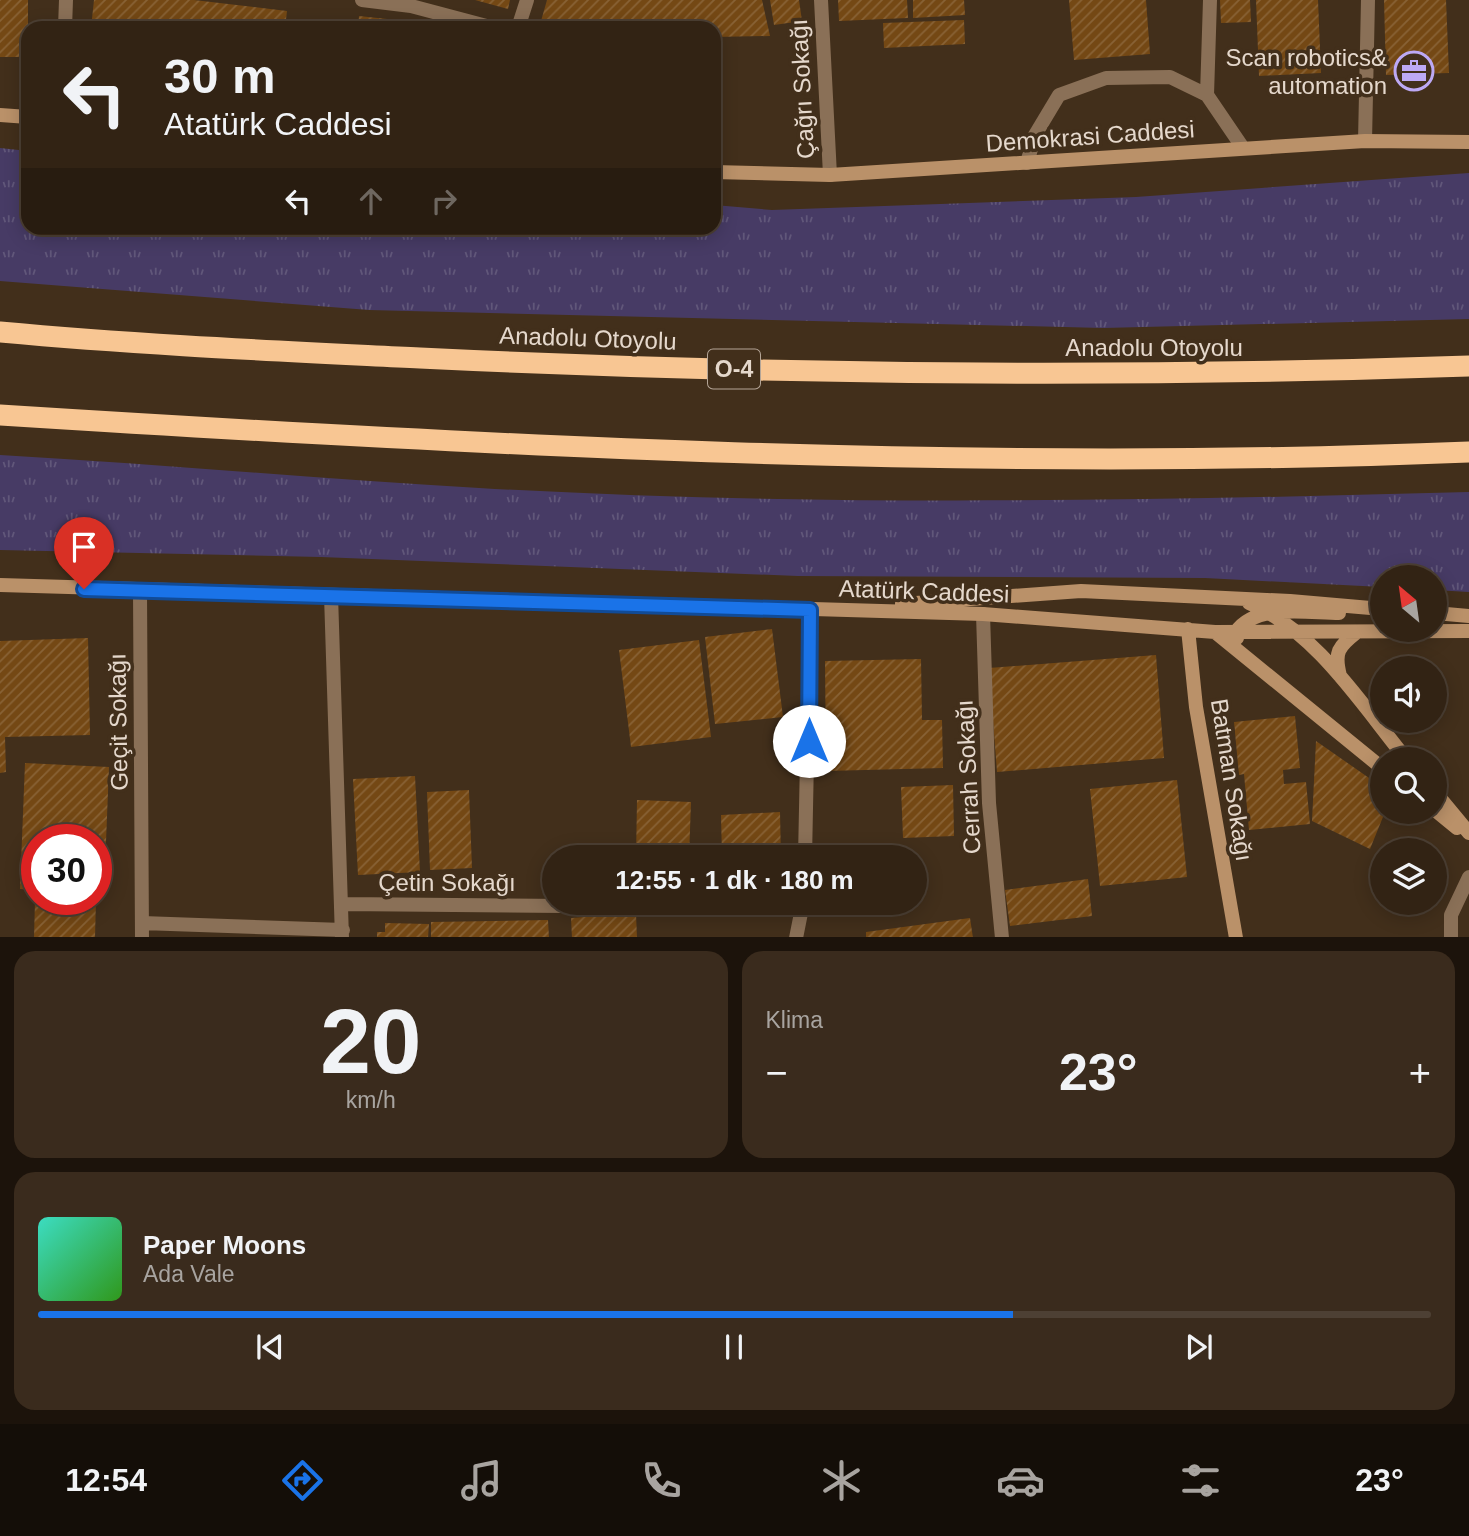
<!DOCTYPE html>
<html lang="tr">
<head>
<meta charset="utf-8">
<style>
	:root { --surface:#322314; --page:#3a2b1d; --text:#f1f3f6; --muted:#a8a4a0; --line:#4d4034; --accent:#1a73e8 }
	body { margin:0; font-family:Arial,sans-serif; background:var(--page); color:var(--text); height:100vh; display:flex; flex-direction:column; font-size:26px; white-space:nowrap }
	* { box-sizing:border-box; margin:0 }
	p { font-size:23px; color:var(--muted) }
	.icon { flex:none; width:38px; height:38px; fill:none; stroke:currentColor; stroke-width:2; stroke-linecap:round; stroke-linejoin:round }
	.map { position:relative; height:937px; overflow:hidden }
	.side { display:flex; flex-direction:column; gap:14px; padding:14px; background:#1c130b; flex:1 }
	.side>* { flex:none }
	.guide { position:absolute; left:21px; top:21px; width:700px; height:214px; border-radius:21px; box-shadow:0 4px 18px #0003,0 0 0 2px var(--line); background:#322314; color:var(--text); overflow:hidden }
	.needle { width:46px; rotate:331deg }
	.tools { position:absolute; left:1370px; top:565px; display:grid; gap:14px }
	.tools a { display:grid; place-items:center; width:77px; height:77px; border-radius:50%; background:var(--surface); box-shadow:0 4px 18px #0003,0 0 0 2px var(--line); font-size:35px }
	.speed { position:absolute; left:21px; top:824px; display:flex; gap:14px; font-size:35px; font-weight:700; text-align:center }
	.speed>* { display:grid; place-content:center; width:91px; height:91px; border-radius:50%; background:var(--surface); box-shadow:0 4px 18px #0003,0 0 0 2px var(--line); line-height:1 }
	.speed .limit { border:10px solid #d22; background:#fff; color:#111 }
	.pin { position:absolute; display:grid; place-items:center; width:60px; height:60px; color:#fff; margin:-72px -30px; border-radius:50% 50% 50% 0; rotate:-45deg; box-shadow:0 0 7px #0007 }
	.pin .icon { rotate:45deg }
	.me { position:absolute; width:77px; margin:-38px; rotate:0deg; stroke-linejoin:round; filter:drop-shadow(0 0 5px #0008) }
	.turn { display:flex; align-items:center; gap:24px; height:147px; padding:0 28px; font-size:32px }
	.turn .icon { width:91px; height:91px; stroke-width:2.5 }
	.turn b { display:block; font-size:49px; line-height:60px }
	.lanes { display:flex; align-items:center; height:66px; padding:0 28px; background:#0003; justify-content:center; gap:35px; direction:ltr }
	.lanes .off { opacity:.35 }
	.big { font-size:52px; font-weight:700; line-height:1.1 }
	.side .tile { flex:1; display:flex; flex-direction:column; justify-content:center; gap:10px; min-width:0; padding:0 24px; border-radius:21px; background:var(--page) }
	.side .dial { align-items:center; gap:0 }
	.dial b { font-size:91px; line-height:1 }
	.song { display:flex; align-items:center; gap:21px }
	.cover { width:84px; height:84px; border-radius:10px; background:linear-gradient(135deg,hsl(170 70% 55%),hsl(110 70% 35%)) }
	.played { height:7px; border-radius:4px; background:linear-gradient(90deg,var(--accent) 70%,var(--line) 70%) }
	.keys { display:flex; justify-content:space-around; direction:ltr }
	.heat { display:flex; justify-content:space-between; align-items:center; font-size:38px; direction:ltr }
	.side .tiles { flex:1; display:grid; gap:14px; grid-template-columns:1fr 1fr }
	.tile:last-child { grid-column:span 2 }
	.trip { position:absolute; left:542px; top:845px; width:385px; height:70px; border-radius:35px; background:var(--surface); box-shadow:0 4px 18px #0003,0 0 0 2px var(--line); font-weight:700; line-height:70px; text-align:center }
	.dock { display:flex; height:112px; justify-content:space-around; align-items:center; background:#140e08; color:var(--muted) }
	.dock .icon { width:49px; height:49px }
	.dock .on { color:var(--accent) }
	.dock b { font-size:32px; color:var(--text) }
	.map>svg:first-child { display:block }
</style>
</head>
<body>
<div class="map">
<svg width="1469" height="938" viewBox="0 0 1469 938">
	<defs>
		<pattern id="grass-tufts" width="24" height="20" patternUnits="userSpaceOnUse" patternTransform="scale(1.75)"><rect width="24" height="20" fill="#473b65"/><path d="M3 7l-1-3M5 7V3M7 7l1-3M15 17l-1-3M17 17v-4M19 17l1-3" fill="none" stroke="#61577a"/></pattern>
		<pattern id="building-hatch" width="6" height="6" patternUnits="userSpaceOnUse" patternTransform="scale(1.75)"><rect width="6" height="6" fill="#744814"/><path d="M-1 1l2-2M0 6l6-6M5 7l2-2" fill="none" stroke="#886235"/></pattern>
	</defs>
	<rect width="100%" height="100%" fill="#422f1b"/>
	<path fill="url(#grass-tufts)" d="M0,148L28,151V228H714V205L772,210L1136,197L1469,173V319L1103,328L369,310L0,281Z
		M0,455C160,464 319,479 479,488C808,507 1140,501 1469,492V592L1435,590V578H1382V587L1205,578L798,576L321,557L0,550Z"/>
	<path fill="url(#building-hatch)" d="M0,0H28V57H0Z
		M94,0H194L287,11L285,28H91Z
		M475,0H510L508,9Z
		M547,0H762L770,36L714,37V28H539Z
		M770,0H799L802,21L774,25Z
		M838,0H907L908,18L839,21Z
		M913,0H964L965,15L913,18Z
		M1069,0H1146L1150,54L1074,60Z
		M1220,0H1250L1251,22L1221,23Z
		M1256,0H1318L1321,73L1259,76Z
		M1384,0H1446L1449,73L1386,75Z
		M359,16L453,26V28H358Z
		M964,20L965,44L884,48L883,23Z
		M772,629L783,717L715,724L705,637Z
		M88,638L90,735L5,737L6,772L0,773V641Z
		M699,640L711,737L631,747L619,650Z
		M1156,655L1164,758L997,772L989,668Z
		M921,659L922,720H942L943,768L826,771L825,661Z
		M1295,716L1300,768L1283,770L1284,784L1306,782L1310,824L1249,830L1244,774L1239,775L1234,722Z
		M1316,741L1382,787L1385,812L1370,849L1312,821Z
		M25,763L109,767L104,892H96V840H37V890L20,889Z
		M415,776L420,872L358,875L353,779Z
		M1177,780L1187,877L1100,886L1090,789Z
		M953,785L954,836L903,838L901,787Z
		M469,790L472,868L430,870L427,792Z
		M637,800L691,802L689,858H636Z
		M780,812L781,858H722L721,815Z
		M1088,879L1092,916L1010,926L1005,890Z
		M35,900H96L95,938H34Z
		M636,913L637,938H572L571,918Z
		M970,918L973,938H866V932Z
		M548,920L549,938H431V922Z
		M385,923L429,924L428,938H377V932H385Z"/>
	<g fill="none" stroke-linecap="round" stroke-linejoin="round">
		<path stroke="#8a7057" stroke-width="14" d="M1207,95L1210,0
			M1027,163L1035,135L1059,95L1106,78L1170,77L1207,95L1243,148"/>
		<path stroke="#8a7057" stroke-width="14" d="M362,0L411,6L494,28
			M821,0L830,175
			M65,28L66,0
			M518,28L527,0
			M1365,141L1368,0
			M140,591L142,938
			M331,595L342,938
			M983,614L989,803L1002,938
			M805,858L810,610
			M342,904L803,908
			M142,923L343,930
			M796,938L803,903
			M1451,938V915L1469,877"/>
		<path stroke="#ba9169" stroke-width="14" d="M0,115L28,117
			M714,172L830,175L1365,141L1469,142
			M0,585L983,614L1215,632L1469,631
			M1249,603C1315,630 1362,705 1407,760
			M902,604L1081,591L1290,601L1382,609
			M1435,613L1469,616
			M1188,629L1196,707L1236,938
			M1215,632L1382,768
			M1237,638L1236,632C1255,603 1308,613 1339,613
			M1340,676C1334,652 1338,647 1357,632
			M1435,792L1469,833
			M1435,810L1457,828"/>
		<path stroke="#f8c693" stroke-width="21" d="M0,332C140,345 280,351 420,358C770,375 1119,378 1469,366
			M0,415C489,446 979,472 1469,452"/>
	</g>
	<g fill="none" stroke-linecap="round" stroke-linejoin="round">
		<defs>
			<path id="route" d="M84,589L810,610L809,741"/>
		</defs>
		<use href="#route" stroke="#114b97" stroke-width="18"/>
		<use href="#route" stroke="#1a73e8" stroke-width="12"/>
	</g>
	<defs>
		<symbol id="office-ring" viewBox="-11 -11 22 22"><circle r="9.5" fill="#422f1b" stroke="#bda9f5" stroke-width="1.5"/><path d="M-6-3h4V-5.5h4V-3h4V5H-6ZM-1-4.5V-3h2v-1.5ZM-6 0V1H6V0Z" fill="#bda9f5"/></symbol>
	</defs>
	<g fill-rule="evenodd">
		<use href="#office-ring" x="1392" y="49" width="44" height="44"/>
	</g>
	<g text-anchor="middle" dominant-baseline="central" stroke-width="7" stroke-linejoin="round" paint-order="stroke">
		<rect fill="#422f1b" stroke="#b4a597" stroke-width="2" x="708" y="349.5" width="52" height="39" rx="5"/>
		<g font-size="23" font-weight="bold" fill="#e5d8cc">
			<text x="734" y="369">O-4</text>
		</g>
		<g font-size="24" fill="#e5d8cc" stroke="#422f1b" text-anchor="end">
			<text x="1387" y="57">Scan robotics&amp;<tspan x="1387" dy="28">automation</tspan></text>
		</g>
		<g font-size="24" fill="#e5d8cc" stroke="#422f1b">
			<text transform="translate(802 89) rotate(-93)">Çağrı Sokağı</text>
			<text transform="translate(1090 136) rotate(-4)">Demokrasi Caddesi</text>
			<text transform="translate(588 338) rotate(2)">Anadolu Otoyolu</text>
			<text x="1154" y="347">Anadolu Otoyolu</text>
			<text transform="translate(924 591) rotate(2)">Atatürk Caddesi</text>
			<text transform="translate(118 722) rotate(-91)">Geçit Sokağı</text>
			<text transform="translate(968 777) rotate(-93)">Cerrah Sokağı</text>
			<text transform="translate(1232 780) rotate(81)">Batman Sokağı</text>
			<text x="447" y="882">Çetin Sokağı</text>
		</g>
	</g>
</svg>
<div class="tools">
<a><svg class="needle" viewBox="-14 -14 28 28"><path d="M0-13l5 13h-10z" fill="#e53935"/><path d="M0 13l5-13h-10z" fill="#a8a4a0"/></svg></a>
<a><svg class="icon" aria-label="sound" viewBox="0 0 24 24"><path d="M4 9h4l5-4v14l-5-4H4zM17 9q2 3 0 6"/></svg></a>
<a><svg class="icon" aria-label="search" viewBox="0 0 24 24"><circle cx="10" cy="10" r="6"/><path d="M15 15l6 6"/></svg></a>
<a><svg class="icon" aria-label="layers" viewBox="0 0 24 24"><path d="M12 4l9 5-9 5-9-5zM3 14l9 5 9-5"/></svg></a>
</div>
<div class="speed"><div class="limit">30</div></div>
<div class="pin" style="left:84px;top:589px;background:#d93025"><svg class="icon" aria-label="arrive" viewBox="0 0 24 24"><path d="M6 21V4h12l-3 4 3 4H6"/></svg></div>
<svg class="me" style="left:809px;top:741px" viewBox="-20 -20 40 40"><circle r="19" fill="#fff"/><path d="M0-13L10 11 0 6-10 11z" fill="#1a73e8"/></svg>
<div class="trip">12:55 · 1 dk · 180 m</div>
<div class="guide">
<div class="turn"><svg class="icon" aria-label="left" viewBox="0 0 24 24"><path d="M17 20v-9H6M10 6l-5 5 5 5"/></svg><div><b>30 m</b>Atatürk Caddesi</div></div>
<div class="lanes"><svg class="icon" aria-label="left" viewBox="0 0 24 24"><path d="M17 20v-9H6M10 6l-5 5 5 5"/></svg><svg class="icon off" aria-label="ahead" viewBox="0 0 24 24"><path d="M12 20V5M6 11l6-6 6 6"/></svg><svg class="icon off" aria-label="right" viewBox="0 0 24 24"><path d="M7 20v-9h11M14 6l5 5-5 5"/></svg></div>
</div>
</div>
<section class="side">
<div class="tiles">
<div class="tile dial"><b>20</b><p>km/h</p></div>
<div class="tile"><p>Klima</p>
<div class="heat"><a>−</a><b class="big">23°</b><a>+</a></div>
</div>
<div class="tile">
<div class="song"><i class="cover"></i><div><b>Paper Moons</b><p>Ada Vale</p></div></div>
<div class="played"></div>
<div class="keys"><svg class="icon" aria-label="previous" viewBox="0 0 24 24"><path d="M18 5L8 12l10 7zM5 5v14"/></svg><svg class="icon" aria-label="pause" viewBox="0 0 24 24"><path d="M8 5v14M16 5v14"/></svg><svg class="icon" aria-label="next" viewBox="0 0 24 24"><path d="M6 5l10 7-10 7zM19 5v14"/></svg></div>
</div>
</div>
</section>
<nav class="dock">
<b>12:54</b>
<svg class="icon on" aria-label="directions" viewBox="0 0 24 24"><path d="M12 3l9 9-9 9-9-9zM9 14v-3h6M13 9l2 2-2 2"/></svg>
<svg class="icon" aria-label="music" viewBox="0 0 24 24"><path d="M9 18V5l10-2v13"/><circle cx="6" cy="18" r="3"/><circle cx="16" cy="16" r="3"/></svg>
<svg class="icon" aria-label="phone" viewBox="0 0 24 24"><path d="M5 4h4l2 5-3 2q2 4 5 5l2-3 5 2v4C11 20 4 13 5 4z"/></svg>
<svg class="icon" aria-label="climate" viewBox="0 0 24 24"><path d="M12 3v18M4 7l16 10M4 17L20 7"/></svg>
<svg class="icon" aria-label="car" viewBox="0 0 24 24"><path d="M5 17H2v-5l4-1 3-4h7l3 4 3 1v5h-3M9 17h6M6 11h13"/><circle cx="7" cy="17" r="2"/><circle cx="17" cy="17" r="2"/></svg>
<svg class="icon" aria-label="filters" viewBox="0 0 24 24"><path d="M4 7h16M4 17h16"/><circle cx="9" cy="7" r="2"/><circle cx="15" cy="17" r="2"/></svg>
<b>23°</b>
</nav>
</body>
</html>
